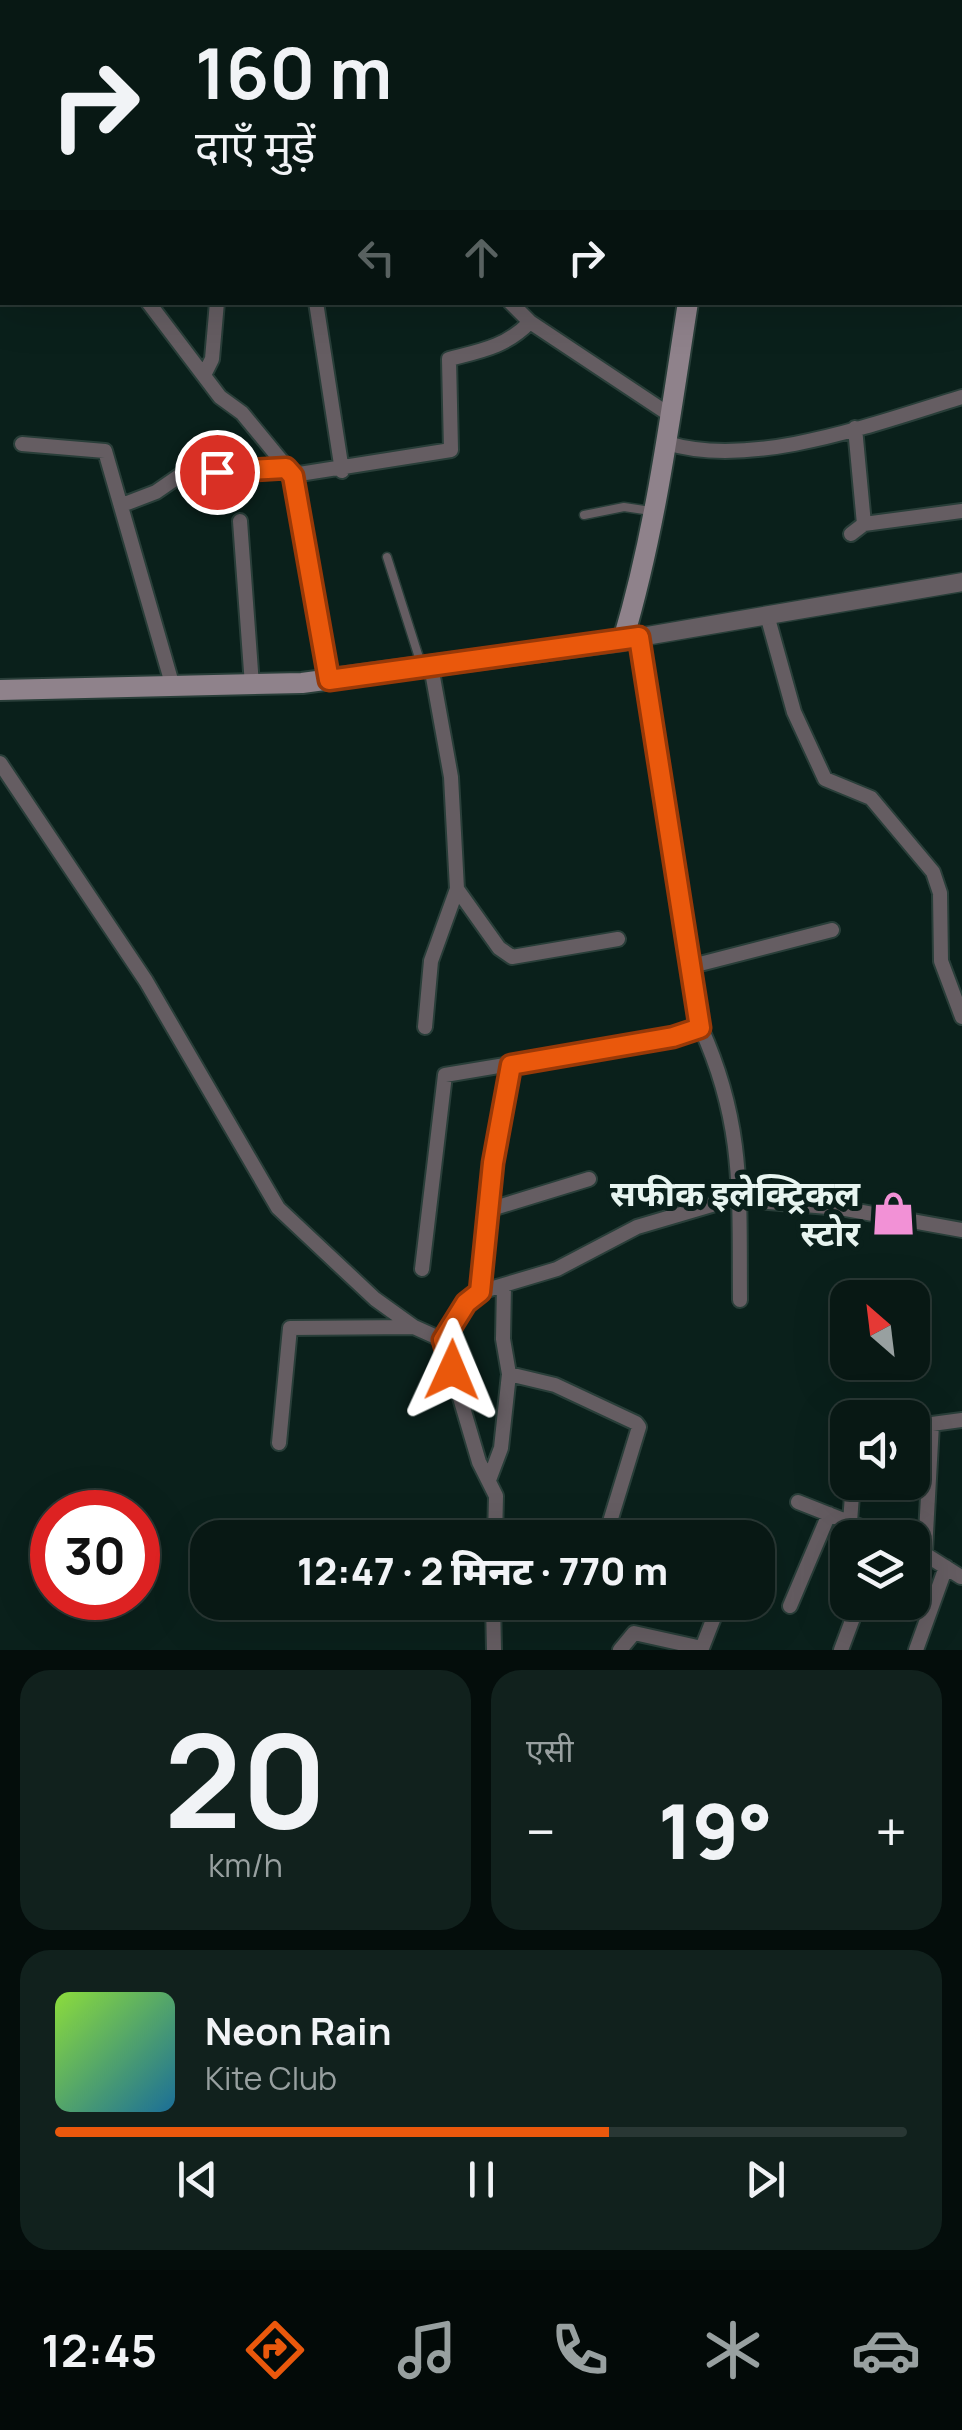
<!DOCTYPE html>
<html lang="hi">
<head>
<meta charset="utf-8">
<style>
	:root { --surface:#081814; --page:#11211d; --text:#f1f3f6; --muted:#98a0a0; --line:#293734; --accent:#ea580c }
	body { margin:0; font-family:Manrope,"Noto Sans Devanagari",sans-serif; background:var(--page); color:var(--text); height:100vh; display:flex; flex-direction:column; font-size:38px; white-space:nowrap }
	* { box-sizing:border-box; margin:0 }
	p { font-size:32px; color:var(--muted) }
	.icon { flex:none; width:55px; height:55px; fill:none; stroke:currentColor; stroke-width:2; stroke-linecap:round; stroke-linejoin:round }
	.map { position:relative; height:1650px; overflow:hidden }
	.side { display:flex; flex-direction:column; gap:20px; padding:20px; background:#040d0b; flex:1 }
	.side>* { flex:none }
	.guide { position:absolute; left:0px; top:0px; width:962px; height:305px; box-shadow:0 10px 40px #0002,0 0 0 2px var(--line); background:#081814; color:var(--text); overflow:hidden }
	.needle { width:65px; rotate:332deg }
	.controls { position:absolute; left:830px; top:1280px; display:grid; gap:20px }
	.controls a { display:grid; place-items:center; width:100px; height:100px; border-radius:20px; background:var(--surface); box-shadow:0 10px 40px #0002,0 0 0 2px var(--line); font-size:50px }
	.speed { position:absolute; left:30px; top:1490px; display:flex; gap:20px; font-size:50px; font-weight:700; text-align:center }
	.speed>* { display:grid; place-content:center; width:130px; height:130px; border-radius:50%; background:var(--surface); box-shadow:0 10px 40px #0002,0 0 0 2px var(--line); line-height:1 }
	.speed .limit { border:15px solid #d22; background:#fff; color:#111 }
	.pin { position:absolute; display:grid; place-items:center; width:85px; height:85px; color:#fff; margin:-42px; border:5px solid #fff; border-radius:50%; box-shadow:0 2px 10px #0007 }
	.me { position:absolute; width:110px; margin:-55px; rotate:1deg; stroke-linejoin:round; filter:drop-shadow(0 0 8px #0008) }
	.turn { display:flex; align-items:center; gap:35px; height:210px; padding:0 30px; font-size:45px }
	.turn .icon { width:130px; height:130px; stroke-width:2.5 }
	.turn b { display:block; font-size:70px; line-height:85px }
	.lanes { display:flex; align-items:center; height:95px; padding:0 30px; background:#0003; justify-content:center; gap:50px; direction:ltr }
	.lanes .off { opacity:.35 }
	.big { font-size:75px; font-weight:800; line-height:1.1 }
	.side .card { flex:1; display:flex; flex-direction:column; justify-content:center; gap:15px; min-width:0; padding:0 35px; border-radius:30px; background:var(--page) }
	.side .dial { align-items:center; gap:0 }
	.dial b { font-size:130px; line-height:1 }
	.song { display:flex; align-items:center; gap:30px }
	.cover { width:120px; height:120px; border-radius:15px; background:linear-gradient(135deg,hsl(90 70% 55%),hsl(200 70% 35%)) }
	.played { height:10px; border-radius:5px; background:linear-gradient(90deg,var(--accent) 65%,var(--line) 65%) }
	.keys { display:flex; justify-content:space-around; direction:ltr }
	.heat { display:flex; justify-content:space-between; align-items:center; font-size:55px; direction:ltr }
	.side .tiles { flex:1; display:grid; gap:20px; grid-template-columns:1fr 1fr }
	.card:last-child { grid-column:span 2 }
	.trip { position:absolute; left:190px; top:1520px; width:585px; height:100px; border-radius:30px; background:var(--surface); box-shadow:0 10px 40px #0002,0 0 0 2px var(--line); font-weight:800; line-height:100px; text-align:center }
	.menu { display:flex; height:160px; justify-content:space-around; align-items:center; background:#030a08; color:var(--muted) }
	.menu .icon { width:70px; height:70px }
	.menu .current { color:var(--accent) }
	.menu b { font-size:45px; color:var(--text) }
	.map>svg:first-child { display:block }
</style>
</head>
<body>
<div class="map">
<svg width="962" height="1650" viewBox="0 0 962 1650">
	<rect width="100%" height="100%" fill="#0a201b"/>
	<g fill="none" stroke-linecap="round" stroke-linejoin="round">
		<defs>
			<path id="service" d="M584,515L624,507L651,511
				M387,557L422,667"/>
			<path id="minor" d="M353,0L354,2
				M429,0V2
				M585,0V2
				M878,0L879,2
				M125,2L127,0
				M250,2L251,0
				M451,2L458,0
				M960,35L962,36
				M0,37L2,55
				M0,103L2,107
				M0,147L2,145
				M148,302L220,397L242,413L293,475
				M316,302L342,471
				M510,302L530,322L670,415
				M204,375L212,359L217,302
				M855,428L864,524L962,511
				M667,443C753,470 879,422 962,397
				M22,444L105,451L173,687
				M122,505L156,492L182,474L286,468
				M240,521L252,685
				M851,534L864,524
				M767,615L794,712L825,779L871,798L933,872L940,893L941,961L962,1017
				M329,680L293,475L451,450L449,359C480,351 506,347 530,322
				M0,763L146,981L278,1208L375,1299L414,1327
				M457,889L499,948L512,957L618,939
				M692,966L832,930
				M425,1027L431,961L457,889L451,777L431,666
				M701,1028C745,1125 739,1196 740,1300
				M488,1210L589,1179
				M422,1269L445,1075L673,1037L701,1028L639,637
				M504,1285L503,1339L509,1374
				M480,1292L493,1163L511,1065
				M279,1443L290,1328L414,1327L443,1340
				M489,1480L501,1448L509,1374L555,1385L636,1423L639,1427L605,1538
				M798,1502L889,1538
				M850,1522L853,1482
				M495,1538L496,1496L479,1462L443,1340L465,1303L480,1292L557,1269L637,1227L732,1199L840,1208L962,1230
				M912,1546L961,1577
				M925,1551L932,1424L962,1420
				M493,1602L494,1650
				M790,1606L829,1514
				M620,1650L634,1633L702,1648L720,1602
				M841,1650L859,1602
				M916,1650L946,1567"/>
			<path id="tertiary" d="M623,640L962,582"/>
			<path id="secondary" d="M810,2L812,0
				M0,690L302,683L623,640C656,529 670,417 688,302"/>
		</defs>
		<use href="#service" stroke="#293e39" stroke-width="11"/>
		<use href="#minor" stroke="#293e39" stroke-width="18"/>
		<use href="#tertiary" stroke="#293e39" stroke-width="21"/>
		<use href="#secondary" stroke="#293e39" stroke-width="24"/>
		<use href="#service" stroke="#655d62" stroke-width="8"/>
		<use href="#minor" stroke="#655d62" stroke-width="14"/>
		<use href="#tertiary" stroke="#655d62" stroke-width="18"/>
		<use href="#secondary" stroke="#8f828b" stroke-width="20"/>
	</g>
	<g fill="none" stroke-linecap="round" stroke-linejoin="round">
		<defs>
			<path id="route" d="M217,472L286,468L293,476L329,680L639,637L700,1028L673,1037L511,1065L493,1163L480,1292L466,1303L443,1340L452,1370"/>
		</defs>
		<use href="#route" stroke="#983908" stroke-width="25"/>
		<use href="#route" stroke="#ea580c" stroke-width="18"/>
	</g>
	<defs>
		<symbol id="shop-bare" viewBox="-9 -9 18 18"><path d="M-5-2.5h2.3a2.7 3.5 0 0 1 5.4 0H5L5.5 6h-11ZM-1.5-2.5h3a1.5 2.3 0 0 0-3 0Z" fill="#f291d6" stroke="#0a201b" stroke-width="2.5" paint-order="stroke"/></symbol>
	</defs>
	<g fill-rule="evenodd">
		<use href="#shop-bare" x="862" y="1182" width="63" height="63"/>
	</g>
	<g text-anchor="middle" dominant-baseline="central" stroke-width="10" stroke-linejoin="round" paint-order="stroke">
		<g font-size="35" font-weight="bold" fill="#e7f4f0" stroke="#0a201b" text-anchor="end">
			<text x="860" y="1193">सफीक इलेक्ट्रिकल<tspan x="860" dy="40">स्टोर</tspan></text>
		</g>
	</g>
</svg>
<div class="controls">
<a><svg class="needle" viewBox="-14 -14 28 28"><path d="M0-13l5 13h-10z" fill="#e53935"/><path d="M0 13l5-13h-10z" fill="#98a0a0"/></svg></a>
<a><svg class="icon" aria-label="sound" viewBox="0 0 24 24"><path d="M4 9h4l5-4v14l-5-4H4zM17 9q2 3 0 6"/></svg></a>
<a><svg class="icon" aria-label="layers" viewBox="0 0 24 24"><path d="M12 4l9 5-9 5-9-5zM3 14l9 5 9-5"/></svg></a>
</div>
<div class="speed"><div class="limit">30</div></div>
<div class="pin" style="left:217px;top:472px;background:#d93025"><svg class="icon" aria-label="arrive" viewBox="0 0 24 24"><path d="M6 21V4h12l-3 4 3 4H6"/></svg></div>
<svg class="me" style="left:452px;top:1370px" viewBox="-20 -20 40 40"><path d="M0-17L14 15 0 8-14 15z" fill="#ea580c" stroke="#fff" stroke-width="4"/></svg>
<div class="trip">12:47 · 2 मिनट · 770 m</div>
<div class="guide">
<div class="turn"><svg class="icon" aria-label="right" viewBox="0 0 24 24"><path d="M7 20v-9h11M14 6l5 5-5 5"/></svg><div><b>160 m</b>दाएँ मुड़ें</div></div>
<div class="lanes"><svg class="icon off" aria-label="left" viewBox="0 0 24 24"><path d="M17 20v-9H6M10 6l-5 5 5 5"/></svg><svg class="icon off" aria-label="ahead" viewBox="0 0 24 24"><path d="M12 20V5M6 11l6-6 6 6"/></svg><svg class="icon" aria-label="right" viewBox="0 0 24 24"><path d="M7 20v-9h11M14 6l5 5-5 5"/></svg></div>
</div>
</div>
<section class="side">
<div class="tiles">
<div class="card dial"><b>20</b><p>km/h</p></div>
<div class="card"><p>एसी</p>
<div class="heat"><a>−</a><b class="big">19°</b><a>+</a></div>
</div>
<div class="card">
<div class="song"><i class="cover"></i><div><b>Neon Rain</b><p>Kite Club</p></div></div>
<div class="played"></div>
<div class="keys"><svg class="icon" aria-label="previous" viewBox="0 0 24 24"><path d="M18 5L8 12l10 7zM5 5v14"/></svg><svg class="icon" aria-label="pause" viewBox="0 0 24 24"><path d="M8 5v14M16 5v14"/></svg><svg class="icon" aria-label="next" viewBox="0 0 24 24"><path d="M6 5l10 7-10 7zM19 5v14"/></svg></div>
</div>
</div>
</section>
<nav class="menu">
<b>12:45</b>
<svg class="icon current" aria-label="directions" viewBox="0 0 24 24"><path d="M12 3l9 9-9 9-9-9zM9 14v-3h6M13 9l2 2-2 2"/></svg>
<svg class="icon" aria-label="music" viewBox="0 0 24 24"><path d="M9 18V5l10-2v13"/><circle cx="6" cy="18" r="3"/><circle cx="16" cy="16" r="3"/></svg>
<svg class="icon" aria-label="phone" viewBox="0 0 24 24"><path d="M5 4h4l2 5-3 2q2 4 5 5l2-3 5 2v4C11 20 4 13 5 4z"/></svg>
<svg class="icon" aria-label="climate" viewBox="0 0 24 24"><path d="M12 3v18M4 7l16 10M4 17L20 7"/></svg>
<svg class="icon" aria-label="car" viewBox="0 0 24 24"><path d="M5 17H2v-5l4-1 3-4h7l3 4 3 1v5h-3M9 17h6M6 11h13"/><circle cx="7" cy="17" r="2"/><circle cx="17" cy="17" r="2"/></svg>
</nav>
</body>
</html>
